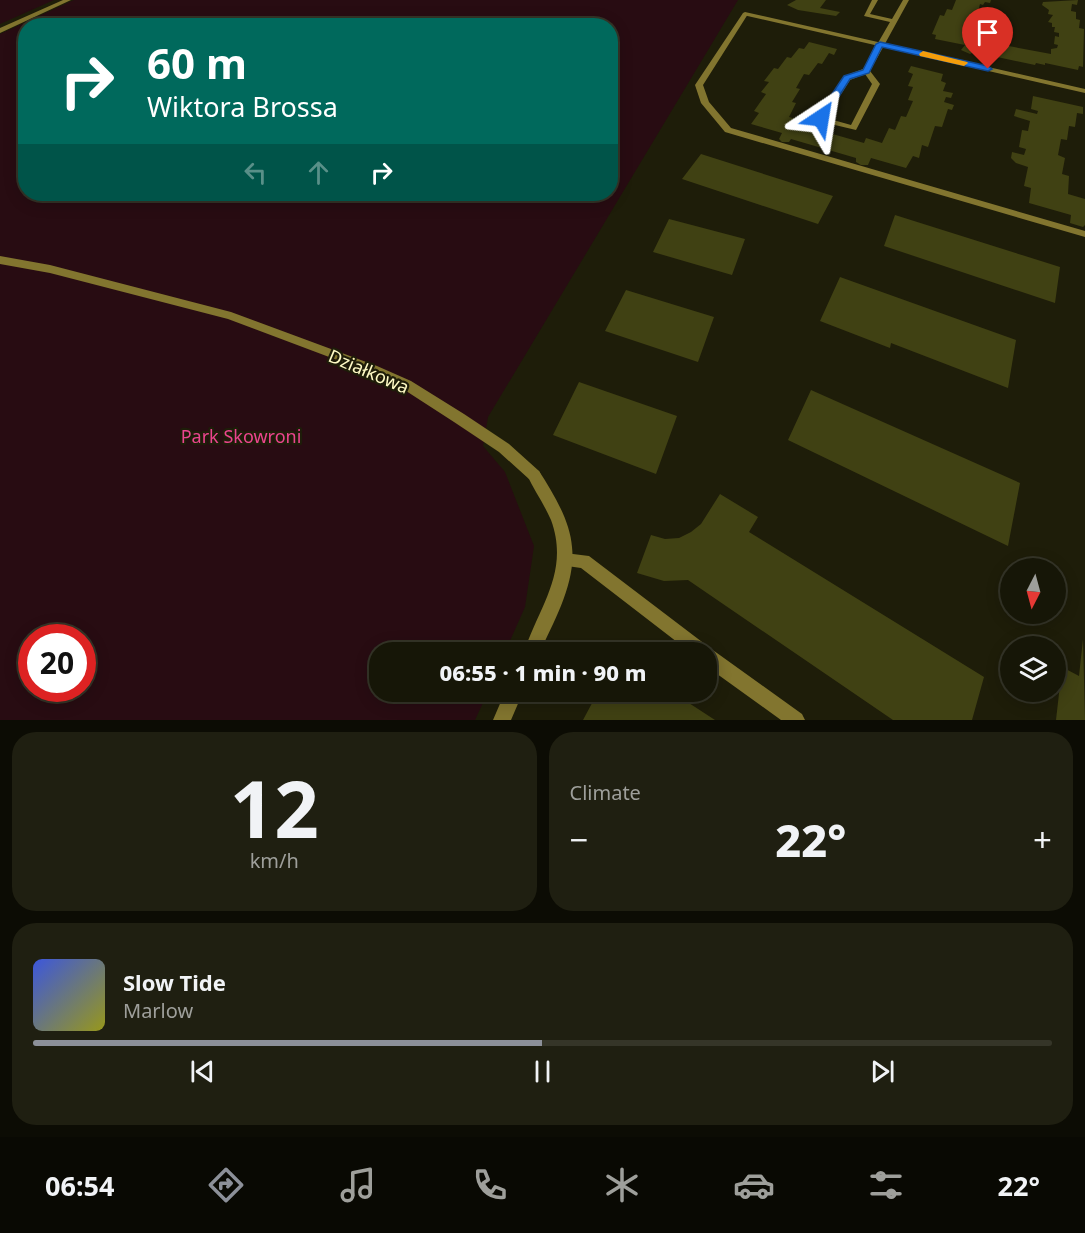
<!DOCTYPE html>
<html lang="en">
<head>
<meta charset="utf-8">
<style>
	:root { --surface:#161607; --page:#1f1f11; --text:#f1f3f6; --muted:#9e9f9b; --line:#353528; --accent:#8c9099 }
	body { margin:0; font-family:"Noto Sans",sans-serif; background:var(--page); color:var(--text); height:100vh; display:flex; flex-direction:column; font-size:22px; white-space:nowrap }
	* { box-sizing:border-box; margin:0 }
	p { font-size:20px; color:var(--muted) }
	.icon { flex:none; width:33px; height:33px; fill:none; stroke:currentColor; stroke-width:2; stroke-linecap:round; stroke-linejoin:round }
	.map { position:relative; height:720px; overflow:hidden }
	.sheet { display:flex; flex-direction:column; gap:12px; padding:12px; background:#0c0c04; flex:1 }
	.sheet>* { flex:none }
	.hud { position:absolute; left:18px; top:18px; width:600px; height:183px; border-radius:24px; box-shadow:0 3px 15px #0003,0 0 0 2px var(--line); background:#00695c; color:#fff; overflow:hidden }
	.needle { width:39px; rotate:186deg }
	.fabs { position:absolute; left:1000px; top:558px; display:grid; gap:12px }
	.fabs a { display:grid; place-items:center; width:66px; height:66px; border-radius:50%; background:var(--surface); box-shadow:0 3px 15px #0003,0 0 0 2px var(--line); font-size:30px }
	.speed { position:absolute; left:18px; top:624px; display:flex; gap:12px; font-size:30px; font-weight:700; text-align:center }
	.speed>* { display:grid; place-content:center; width:78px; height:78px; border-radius:50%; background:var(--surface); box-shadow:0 3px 15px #0003,0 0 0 2px var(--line); line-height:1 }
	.speed .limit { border:9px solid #d22; background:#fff; color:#111 }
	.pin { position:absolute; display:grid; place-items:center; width:51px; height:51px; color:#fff; margin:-62px -26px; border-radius:50% 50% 50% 0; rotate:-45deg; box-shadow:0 0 6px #0007 }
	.pin .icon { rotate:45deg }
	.me { position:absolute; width:66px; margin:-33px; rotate:33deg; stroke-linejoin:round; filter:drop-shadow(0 0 4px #0008) }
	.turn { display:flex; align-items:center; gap:21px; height:126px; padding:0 30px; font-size:27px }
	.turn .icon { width:78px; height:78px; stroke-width:2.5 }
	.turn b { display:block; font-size:42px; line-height:51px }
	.lanes { display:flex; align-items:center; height:57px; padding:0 30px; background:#0003; justify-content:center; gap:30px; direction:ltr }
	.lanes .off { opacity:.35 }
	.big { font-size:45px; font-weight:800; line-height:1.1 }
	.sheet .card { flex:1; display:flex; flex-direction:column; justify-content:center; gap:9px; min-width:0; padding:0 21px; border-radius:24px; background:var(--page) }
	.sheet .dial { align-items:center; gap:0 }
	.dial b { font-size:78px; line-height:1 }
	.song { display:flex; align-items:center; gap:18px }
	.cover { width:72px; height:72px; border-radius:9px; background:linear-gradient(135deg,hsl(230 70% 55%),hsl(60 70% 35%)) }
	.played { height:6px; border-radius:3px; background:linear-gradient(90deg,var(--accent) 50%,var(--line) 50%) }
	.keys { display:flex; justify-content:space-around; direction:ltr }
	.heat { display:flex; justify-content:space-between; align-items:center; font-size:33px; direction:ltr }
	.sheet .tiles { flex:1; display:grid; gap:12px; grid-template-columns:1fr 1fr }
	.card:last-child { grid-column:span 2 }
	.trip { position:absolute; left:369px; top:642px; width:348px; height:60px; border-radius:24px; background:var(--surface); box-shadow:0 3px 15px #0003,0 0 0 2px var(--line); font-weight:800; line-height:60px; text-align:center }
	.dock { display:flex; height:96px; justify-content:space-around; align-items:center; background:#090903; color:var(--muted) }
	.dock .icon { width:42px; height:42px }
	.dock .active { color:var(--accent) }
	.dock b { font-size:27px; color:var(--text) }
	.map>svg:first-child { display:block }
</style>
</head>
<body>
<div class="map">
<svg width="1085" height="720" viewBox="0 0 1085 720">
	<rect width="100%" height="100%" fill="#1e1d09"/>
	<path fill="#280c12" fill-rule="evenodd" d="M0,0H54L0,24Z
		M74,0H738L488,417L483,446L505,472L534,546L525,607L505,652H380V692H488L475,720H0V34ZM26,26H610V194H26ZM32,638H82V688H32Z"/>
	<path fill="#404113" d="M796,0H826L820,8L840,12L836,16L798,10L787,5Z
		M956,0H991L990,3L985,2L983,5L980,4L978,12L981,13L980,16H976L973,23H969L964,35L978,38L977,40L1051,54V49L1057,48L1058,45L1054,44L1055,36L1059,37V33L1054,32L1055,27H1052V23L1048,22L1053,15L1048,14L1049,10L1042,5L1043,2L1078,0L1077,5L1072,4L1071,11L1076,12V19L1080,20L1079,28L1084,29L1083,67L1079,66L1078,70L1045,63V65L1036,63L1035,65L974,52L970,54L961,50L965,45L935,39L936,35L932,34L940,15L944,16L947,9L952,10Z
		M809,42L837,49L834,55L829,53L822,64L818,63L809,75L804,74L796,88L800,89L792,102L796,103L789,117L803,121L801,125L864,143L866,138L882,143L889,128L895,130L901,116L906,117L913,101L908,100L913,87L908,86L913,74L908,72L911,66L943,74L941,81L946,83L943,91L953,93L951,98L946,97L944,102L954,105L952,110L948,109L942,127L935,126L928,147L922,145L919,158L913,156L906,168L871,158L868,165H861L856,162V158L791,139L789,142H782L779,139L782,133L751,124L759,113L754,111L766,94L761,92L769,82L764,81L774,68L778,69L787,57L791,58L799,48L804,49Z
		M1033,96L1083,107V114L1077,113L1075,127L1069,126L1067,140L1061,139L1058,155L1065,158L1062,174L1069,176L1068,194L1085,199V225L1083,227L1070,223L1071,215L1029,203L1031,188L1024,186L1028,167L1016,163L1011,158L1012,152L1024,155L1026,149L1019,147L1022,130L1028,131L1030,121L1014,116L1016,109L1037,114L1038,111L1031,109Z
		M701,154L833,196L818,224L682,179Z
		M895,215L1060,267L1055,303L884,246Z
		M669,219L745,239L732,275L653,252Z
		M840,277L1016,340L1008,388L891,343L890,348L820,321Z
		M626,290L714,317L698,362L605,331Z
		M579,382L677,416L656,474L553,435Z
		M811,390L1020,483L1008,546L788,440Z
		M720,494L758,517L749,532L984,677L972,720H893L688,580L664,581L637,573L651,535L665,539L679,538L691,532L701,524Z
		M1083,639L1085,720H1056L1062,667L1079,676Z
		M598,692H672L715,720H583Z"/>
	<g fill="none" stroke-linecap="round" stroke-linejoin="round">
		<path fill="#82752f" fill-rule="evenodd" d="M872,0H878L870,14L892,19L903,0H909L870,71L880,84L856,130L818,121L817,119L844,76L863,69L890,22L864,16ZM865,74L872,84L851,125L826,118L850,80Z
			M743,13L748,14L703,85L709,102L731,128L1085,231V237L725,132L701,103L695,85Z
			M565,553L589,556L710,648L802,714L805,720H781L706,666V652H690L581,568L560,565L557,560L560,555Z"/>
		<path fill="#82752f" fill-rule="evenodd" d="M0,256L50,265L231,312L377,366L411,381L464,414L509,444L539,471L541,475L539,479L534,481L529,479L499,452L454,422L403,389L369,372L228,319L50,273L0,264Z"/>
		<path fill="#82752f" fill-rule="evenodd" d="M63,0H71L0,33V28Z
			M745,12L1085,89V93L743,15V13Z
			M534,469L539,471C553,493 570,520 572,547C576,583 554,621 540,652H524C539,606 570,572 551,520C544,504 534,490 527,475L529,471Z
			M505,692H523L511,720H493Z"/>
	</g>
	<path fill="#1a73e8" stroke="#114b97" stroke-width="1.5" d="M880,42L988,66L992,69L988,71L882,47L869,73L850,79L824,120H818L816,118L844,76L863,70L876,44Z"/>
	<path fill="#f59e0b" d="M923,51L967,62L968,63L964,66L920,56L919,54Z"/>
	<g text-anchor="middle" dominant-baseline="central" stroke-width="4.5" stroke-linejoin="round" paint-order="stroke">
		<g font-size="18" fill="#fffbc6" stroke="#1e1d09">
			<text transform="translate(369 371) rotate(23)">Działkowa</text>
		</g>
		<g font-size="18" fill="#eb458e" stroke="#1e1d09">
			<text x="241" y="436">Park Skowroni</text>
		</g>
	</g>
</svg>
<div class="fabs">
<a><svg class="needle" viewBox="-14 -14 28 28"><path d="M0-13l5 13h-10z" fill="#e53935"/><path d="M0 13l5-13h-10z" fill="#9e9f9b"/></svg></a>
<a><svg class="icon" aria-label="layers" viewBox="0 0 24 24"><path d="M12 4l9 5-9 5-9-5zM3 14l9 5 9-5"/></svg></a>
</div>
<div class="speed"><div class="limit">20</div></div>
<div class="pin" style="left:988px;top:69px;background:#d93025"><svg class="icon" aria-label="arrive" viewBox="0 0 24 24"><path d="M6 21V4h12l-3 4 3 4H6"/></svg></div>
<svg class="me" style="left:821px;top:118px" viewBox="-20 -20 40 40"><path d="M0-17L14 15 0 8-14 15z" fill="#1a73e8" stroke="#fff" stroke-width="4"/></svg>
<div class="trip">06:55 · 1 min · 90 m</div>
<div class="hud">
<div class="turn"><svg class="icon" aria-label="right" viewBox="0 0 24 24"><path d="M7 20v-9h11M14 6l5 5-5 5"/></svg><div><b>60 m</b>Wiktora Brossa</div></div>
<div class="lanes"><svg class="icon off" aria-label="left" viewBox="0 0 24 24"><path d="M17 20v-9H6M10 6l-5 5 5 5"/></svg><svg class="icon off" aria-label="ahead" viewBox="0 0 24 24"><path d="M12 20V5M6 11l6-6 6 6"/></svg><svg class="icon" aria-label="right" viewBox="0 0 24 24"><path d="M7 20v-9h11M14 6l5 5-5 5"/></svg></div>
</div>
</div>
<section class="sheet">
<div class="tiles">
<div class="card dial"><b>12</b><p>km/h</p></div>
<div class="card"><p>Climate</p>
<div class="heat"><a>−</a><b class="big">22°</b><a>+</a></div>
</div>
<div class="card">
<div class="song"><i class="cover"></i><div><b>Slow Tide</b><p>Marlow</p></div></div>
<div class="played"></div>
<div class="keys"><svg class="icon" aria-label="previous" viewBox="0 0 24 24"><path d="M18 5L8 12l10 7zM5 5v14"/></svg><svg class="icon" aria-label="pause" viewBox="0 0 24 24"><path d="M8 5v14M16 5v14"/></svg><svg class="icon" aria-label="next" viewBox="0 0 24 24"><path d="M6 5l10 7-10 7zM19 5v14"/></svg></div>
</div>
</div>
</section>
<nav class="dock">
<b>06:54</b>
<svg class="icon active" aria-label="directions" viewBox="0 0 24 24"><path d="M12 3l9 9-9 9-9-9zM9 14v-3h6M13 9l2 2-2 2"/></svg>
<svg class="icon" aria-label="music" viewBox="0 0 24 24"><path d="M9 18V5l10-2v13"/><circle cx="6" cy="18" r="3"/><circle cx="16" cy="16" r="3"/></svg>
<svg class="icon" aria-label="phone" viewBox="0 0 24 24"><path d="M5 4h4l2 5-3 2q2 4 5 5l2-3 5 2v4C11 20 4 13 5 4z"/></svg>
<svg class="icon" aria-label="climate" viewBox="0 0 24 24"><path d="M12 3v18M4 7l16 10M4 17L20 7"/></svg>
<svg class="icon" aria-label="car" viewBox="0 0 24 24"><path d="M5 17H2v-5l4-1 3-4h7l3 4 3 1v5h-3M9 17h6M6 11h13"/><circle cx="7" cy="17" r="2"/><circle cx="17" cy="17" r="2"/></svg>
<svg class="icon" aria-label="filters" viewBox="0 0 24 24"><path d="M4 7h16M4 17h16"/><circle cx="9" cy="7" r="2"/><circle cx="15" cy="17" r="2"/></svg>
<b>22°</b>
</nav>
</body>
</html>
